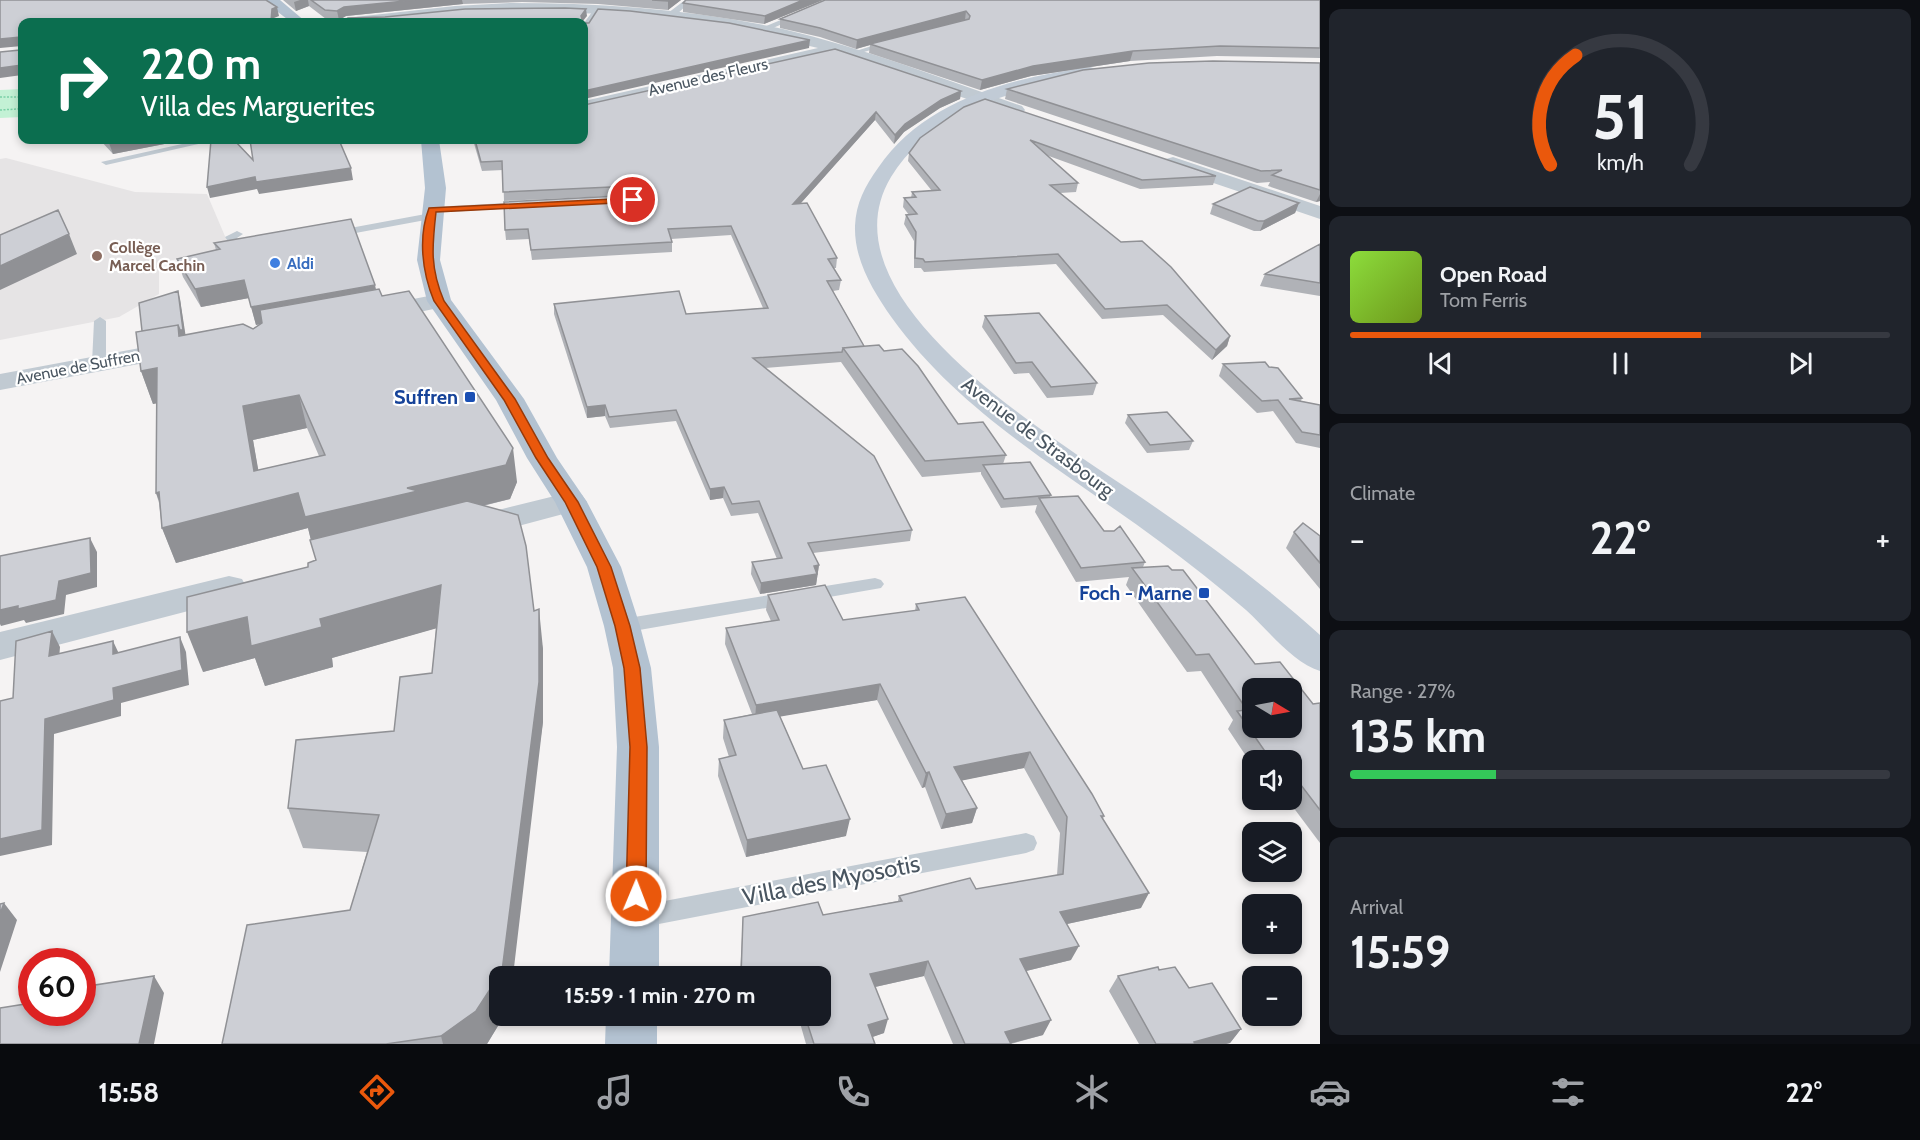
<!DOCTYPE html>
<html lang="en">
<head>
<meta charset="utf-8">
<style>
	:root { --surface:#171b24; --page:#20242c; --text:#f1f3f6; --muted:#9ea1a6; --line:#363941; --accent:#ea580c }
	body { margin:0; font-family:Cabin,sans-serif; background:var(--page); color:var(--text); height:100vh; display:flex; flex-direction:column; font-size:22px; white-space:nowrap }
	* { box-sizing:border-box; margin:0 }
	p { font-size:20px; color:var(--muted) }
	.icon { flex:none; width:33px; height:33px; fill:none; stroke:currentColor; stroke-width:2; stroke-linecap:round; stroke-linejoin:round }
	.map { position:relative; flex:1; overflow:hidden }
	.details { display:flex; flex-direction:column; gap:9px; padding:9px; background:#0d0f14; width:600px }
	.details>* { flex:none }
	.guide { position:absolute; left:18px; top:18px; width:570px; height:126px; border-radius:12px; box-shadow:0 3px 9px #0003; background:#0b6e4f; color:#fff; overflow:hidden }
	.needle { width:39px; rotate:100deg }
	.tools { position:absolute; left:1242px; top:678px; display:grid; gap:12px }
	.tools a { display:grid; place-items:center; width:60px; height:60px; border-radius:12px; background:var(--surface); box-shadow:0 3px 9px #0003; font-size:30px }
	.speed { position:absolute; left:18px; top:948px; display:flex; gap:12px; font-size:30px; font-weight:700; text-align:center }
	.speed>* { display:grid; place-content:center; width:78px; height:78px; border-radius:50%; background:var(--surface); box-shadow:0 3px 9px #0003; line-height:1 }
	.speed .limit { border:9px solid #d22; background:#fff; color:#111 }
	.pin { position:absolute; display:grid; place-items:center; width:51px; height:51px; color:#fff; margin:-26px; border:3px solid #fff; border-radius:50%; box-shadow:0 2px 6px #0007 }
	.me { position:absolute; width:66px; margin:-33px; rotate:1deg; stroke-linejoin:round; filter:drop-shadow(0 0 4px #0008) }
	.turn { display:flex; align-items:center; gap:21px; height:126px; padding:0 24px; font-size:27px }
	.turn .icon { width:78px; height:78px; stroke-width:2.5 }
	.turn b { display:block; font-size:42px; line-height:51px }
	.big { font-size:45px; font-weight:700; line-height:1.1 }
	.details .tile { flex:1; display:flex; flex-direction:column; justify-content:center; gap:9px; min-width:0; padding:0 21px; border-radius:12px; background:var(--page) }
	.details .dial { align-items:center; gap:0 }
	.dial svg { height:156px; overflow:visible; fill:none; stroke:var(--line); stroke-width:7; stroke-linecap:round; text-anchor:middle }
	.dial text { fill:var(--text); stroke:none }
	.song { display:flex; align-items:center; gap:18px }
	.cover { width:72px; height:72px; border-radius:9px; background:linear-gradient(135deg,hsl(90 70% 55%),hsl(80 70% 35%)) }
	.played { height:6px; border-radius:3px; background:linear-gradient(90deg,var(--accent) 65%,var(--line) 65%) }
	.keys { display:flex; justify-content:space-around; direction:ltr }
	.heat { display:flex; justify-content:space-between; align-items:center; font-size:33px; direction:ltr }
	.charge { height:9px; border-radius:4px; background:linear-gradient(90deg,#34c759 27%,var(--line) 0) }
	.trip { position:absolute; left:489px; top:966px; width:342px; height:60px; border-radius:12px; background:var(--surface); box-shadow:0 3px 9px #0003; font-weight:700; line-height:60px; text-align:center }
	.tab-bar { display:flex; height:96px; justify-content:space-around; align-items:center; background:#090b0e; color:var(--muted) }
	.tab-bar .icon { width:42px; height:42px }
	.tab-bar .current { color:var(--accent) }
	.tab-bar b { font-size:27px; color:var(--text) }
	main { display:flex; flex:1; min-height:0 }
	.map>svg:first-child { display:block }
</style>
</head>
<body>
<main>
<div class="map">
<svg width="1320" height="1044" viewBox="0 0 1320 1044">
	<rect width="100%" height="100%" fill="#f5f3f3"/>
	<path fill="#e6e4e5" d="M6,158L135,192L207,194L230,248L159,263V294L119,317L0,340V159Z"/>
	<path fill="#c3f1d5" d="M22,89V117L0,118V90Z"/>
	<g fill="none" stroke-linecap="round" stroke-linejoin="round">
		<path stroke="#7ad0a6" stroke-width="1.5" stroke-dasharray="2 1.5" stroke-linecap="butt" d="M0,97H22
			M0,110L18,109L22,104"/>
		<path fill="#c1cad2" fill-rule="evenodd" d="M685,0H692L674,17H668V13Z
			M829,0H838L766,31L759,29Z
			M595,8L600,9L587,29H584V23Z
			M888,41L895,43L850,56L846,54Z
			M200,140H216L106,165L101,162Z
			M524,202L528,203V207L433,213L436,216L431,219L334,237L328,234L334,231L431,213L427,210L432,207Z
			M237,231L243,234L237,238L242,246L254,248V252L234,251L225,237Z
			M100,317L106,321V363L99,367L92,363L94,321Z
			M875,578L881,580L884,584L881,588L622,633L615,631L613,626L615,621L622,619Z
			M1026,833L1034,836L1037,843L1034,850L1026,853L638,928L630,925L626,917L630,909L638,906Z"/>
		<path fill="#c1cad2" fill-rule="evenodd" d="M510,3C602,3 692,9 783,29C864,48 943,79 1022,106L1025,110L1022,114H1010L835,53L584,111V101L818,48L730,27L620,14L510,12L376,22H339L346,18L455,6Z
			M1173,157L1320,206V219L1166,167L1163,163L1166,159Z
			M439,294L448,296L451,301L448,306L376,321L367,318L363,313L367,308Z
			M183,340L192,342L196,348L192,354L0,390V374Z
			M571,492L582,495L587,502L582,509L474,538L462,535L457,527L462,519Z
			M229,576L242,579L247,588L242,597L0,660V632Z"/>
		<path fill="#c1cbd6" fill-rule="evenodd" d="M1090,67L1096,69L1098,72L1096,75C1046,88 1004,90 957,116C930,131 907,151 891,177C815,304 1073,449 1155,507C1213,547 1268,588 1320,635V671C1293,663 1267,629 1246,610C1218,586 1189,563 1159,541C1066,472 961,414 892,318C873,291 854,260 855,226C856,203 865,186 878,168C925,99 1012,78 1090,67Z"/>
		<path fill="#b3c2d1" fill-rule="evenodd" d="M258,0H280L306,22H291L270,6Z
			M421,140H439L446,188L440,260L451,300L524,399L557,458L587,502L621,567L640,626L651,668L659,747V976H609L617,747L613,668L604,626L587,567L555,502L527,458L496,400L427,301L417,260L425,188Z
			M606,1016H657V1044H605Z"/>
	</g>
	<path fill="#b0b2b7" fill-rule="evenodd" d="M283,0H681L668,10L598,4L522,2L463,4L346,16L339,20L326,19L309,6L296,11Z
		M686,0H823L764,24L683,12V3Z
		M825,0H1320V58L1217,56L1130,61L1031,76L980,90L869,53L870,45L856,49L820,37L780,28V19Z
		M1320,63V201L1316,202L1268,186L1270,182L1257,183L1005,99L1007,89Z
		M961,91L960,99L940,108L904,132L894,144L875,120L801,203L837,258L836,268H834L841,280L839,290L833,291L864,346L958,424L1006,455L1003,464L1051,495L1050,497L1104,531L1145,562L1143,567L1172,570L1255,664L1313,704L1320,703V843L1290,803L1279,804L1276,800H1292V760H1252V765L1228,729L1233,720L1201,671L1187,672L1126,585L1129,577L1076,582L1035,512L1037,505L1001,508L981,474V472L922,477L841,362L765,368L912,530L910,541L813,553L819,565L816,585L760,594L751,574L752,562L777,559L758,513L731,516L723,498L710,500L676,421L610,428L605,416L587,418L554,314V304L686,314L763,308L731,235L671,239L672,242V252L532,260L529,239L506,240L505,230L634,195L504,201L503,170L482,171L473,140H584V105Z
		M964,107L1216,176L1213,185L1140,189L1046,155L1078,183L1076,192L1060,193L1230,336L1227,346L1212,360L1163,315L1102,319L1056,264L924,272L921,268H914V241L904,224L906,215H909L903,207L904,198H911L912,192L932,191L908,161L909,153Z
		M100,140H185L113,154Z
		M1299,203L1295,213L1260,231H1254L1210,214L1213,204Z
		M214,243L376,289L517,482L510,499L483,506L534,611L543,649V722L500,1016H504L487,1044H222L350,910L367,852L303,848L288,808L394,731L432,673L436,628L332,658L333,667L265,686L255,658L203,672L316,560L308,528L176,563L162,528L159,503L156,493L157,403L153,404L141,371L180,299L185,335L253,329L259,324L256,325L249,298L201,307L183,277L177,259L216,250ZM307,428L319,456L258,470L253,440Z
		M1320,244V296L1260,286L1265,274Z
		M985,316L1097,383L1093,395L1047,398L1029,373L1014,374L982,327Z
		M1223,364L1269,367L1302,398L1301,401L1320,405V448L1296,443L1273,411L1257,413L1219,376Z
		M1128,415L1193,441L1189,450L1147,453L1125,423Z
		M1294,532L1320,536V589L1286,548Z
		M768,595L843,620L915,611L916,604L1104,816L1103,819L1141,908L1067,924L1071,960L1026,971L1043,1035L1011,1044H953L924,976L875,987L884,1033L872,1037L875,1044H806L798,1016H820V976H740L743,917L823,915L898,901L899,896L976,889L1057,875L1060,833L1024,768L962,780L977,808L972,823L941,829L925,787L922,788L877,700L780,716L803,769L846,836L746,857L718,776L719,759L729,757L723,738L724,720L752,714L725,644L726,628L771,621L766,610Z
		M1159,970L1189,988L1241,1029L1230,1043L1226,1044H1139L1109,991L1118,976Z"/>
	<path fill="#909195" d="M300,0H308L309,6L296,11L294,2Z
		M415,0H462L463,4L346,16L339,20L337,11L344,7Z
		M670,0H681L668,10V1Z
		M803,0H823L764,24L765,16Z
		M277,7L279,16L274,18L273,22H271L272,9Z
		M586,9L587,16L582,22L581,16Z
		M966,11L965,20L872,45L870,44V45L856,49L857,40Z
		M234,19L235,22H190Z
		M20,37L22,46L0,48V39Z
		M810,40L809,48L584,99V91Z
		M1133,51L1130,61L1031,76L980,90L982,80L1033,66Z
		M22,65V75L0,78V79V68Z
		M961,91L960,99L940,108L904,132L894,144L895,135L905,124L941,100Z
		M876,112L875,120L792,213L793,204Z
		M128,140H185L113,154L109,143Z
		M351,168L353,180L259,194L257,189L210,198L207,187L255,177Z
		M1320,194V201L1316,202Z
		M1299,203L1295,213L1260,231L1264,221Z
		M69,234L77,254L0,290V266Z
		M244,280L249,298L201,307L195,289Z
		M375,285L379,303L256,325L251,307Z
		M178,291L180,299L186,338L180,339L178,325Z
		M1230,336L1227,346L1212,360L1216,350Z
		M157,368L169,401L153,404L141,371Z
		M299,395L307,428L253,440L264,502L298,493L407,488L513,448L517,482L510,499L423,520L314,553L308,528L176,563L162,528L169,526L156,493L254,471L243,406Z
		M605,405V416L587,418V407Z
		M724,487L723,498L710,500V489Z
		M90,538L97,552V587L66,595L64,614L26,623L24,620L1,626L0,624V610L18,606L59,581Z
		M819,565L816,585L760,594L761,583L814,566Z
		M441,585L448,625L332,658L333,667L265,686L255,658L203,672L187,632L247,617L320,619Z
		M539,609L543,649V722L513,976H500V1016H504L487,1044H443L441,1036Z
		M52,631L60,647L58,671L49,656Z
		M180,637L186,652L189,685L121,703V716L54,734L52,845L0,856V839L45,719L113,688Z
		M113,641L120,656L113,654Z
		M880,684L877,700L755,721L756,705Z
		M1030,752L1024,768L950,783L954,767Z
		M929,772L925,787L922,788L926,773Z
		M977,808L972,823L941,829L946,814Z
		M850,819L846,836L746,857L747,840Z
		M1149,893L1141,908L1053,927L1060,912Z
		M4,903L17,920L0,972V914Z
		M1079,946L1071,960L1014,974L1020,959Z
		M928,961L924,976L866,989L870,974Z
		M154,976L164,993L154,1044H139Z
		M888,1019L884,1033L864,1040L868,1025Z
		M1051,1020L1043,1035L1008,1044L1005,1032Z
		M1241,1029L1230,1043L1226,1044H1192L1194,1042Z"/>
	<path fill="#cdcfd5" stroke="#909195" stroke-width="1.5" fill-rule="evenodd" d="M0,0H266L277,7L272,9L271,22H234V19L190,22H22V65L0,68V52L20,50V37L0,39Z
		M311,0H415L344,7L337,11L325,10Z
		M652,0H670L668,1Z
		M686,0H803L765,16L683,3Z
		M825,0H1320V48L1220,46L1133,51L1033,66L982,80L870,44L969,19L970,16L966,11L857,40L820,28L780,19Z
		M565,8L586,9L581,16L583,22H355L349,18L385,17L465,9Z
		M598,9L630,11L729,23L810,40L584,91V23H589Z
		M835,49L961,91L941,100L905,124L895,135L876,112L793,204L807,203L837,258L828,259L841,280L827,281L864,346L843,348L842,352L753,358L874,456L912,530L808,543L819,565L814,566L817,574L761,583L752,562L782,558L759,501L732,504L724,487L710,489L676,410L609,417L605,405L587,407L554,304L679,291L686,314L768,308L731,226L668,229L672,242L531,250L528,229L505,230L504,202L637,195L640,190L633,186L503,192L502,161L481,162L475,140H584V105Z
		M1213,61L1320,63V190L1272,175L1282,170L1261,171L1007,89L1083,70L1149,63Z
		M985,99L1216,176L1142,180L1030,140L1078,183L1050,185L1121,242L1142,241L1171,267L1230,336L1216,350L1167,305L1105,309L1058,254L925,262L923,259L915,258L916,232L906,215L917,214L904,198L916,197L912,192L940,190L909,153L920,138L964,107Z
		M106,140H128L109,143Z
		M211,140H234L253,160L250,140H339L351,168L256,182L255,177L207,187Z
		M1250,187L1299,203L1264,221H1258L1213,204Z
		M58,210L69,234L0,266V235Z
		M351,219L375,285L251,307L244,280L195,289L177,259L220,249L214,243Z
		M1320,244V283L1265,274Z
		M379,289L382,296L409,291L513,448L506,465L407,488L418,491L305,517L298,493L162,528L159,492L156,493L157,368L141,371L136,332L178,325L179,336L243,324L253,329L262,323L260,310ZM299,395L325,455L254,471L243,406Z
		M178,291L183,330H180L178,325L142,331L139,303Z
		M1039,313L1097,383L1051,387L1032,362L1016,363L985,316Z
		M879,345L884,351L902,349L918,366L958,424L983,422L1006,455L925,461L843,348Z
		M1265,362L1269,367L1278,368L1302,398L1289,399L1320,405V435L1302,432L1278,400L1262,401L1223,364Z
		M1167,412L1193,441L1150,445L1128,415Z
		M1030,462L1051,495L1004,499L983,465Z
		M1078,496L1104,531H1114L1120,526L1145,562L1081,568L1039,498Z
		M467,501L518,515L526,546L534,611L539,609V682L502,971L476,1011L441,1036L386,1044H222L247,925L350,910L379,815L288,808L296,740L394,731L400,677L432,673L441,585L320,619L322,627L251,646L247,617L187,632V597L308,567V563L316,560L310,540Z
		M1303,523L1320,536V563L1294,532Z
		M90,538L91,573L59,581L56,600L18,609V606L0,610V556Z
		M1168,566L1172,570H1183L1255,664L1280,662L1313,704L1320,703V810L1301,785L1292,787V760H1271L1237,711L1247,710L1209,654L1196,655L1132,568ZM1252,688H1292V728H1252Z
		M825,585L843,620L919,610L916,604L965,597L1092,794L1104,816H1101L1149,893L1060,912L1079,946L1020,959L1051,1020L1005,1032L1011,1044H965L928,961L870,974L888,1019L868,1025L875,1044H814L805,1016H820V976H741L743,917L818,902L823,915L902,901L899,896L970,878L976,889L1063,874L1067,817L1030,752L954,767L977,808L946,814L929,772L926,773L880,684L756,705L726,628L779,620L768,595Z
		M52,631L49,656L113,641V654L180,637L182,670L113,688L114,700L45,719L42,830L0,839V701L13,698L16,641Z
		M777,710L803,769L826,765L850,819L747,840L719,759L736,755L724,720Z
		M4,903L0,914V904Z
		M1158,967L1159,970L1175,967L1189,988L1212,983L1241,1029L1194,1042L1195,1044H1156L1118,976Z
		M154,976L139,1044H0V1008L32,1003V1012H82V987Z"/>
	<path fill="#ea580c" stroke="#983908" stroke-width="1.5" d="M633,198L638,200L636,202L436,212C432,247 430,268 444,301L515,399L548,458L578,502L611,567L630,626L640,668L647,747L646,896L643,902L636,904L629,902L626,896L630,747L624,668L615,626L597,567L565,502L536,458L504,400L434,301C422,272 418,237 429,208Z"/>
	<circle fill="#8d6e63" stroke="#fff" stroke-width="2" cx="97" cy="256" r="6"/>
	<circle fill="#3f7fe0" stroke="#fff" stroke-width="2" cx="275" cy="263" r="6"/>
	<g fill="#1a4fb4" stroke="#fff" stroke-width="2">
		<rect x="464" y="391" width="12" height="12" rx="3"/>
		<rect x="1198" y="587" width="12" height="12" rx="3"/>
	</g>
	<g text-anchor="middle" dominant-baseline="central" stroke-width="4.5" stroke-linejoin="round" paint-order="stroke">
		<g font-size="16" fill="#4a5661" stroke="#fff">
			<text transform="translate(708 77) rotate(-13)">Avenue des Fleurs</text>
			<text transform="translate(78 367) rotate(-11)">Avenue de Suffren</text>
		</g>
		<g font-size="16" font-weight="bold" fill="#785e54" stroke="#fff" text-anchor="start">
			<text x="109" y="247">Collège<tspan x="109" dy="18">Marcel Cachin</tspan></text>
		</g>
		<g font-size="16" font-weight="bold" fill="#366cbe" stroke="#fff" text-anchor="start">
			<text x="287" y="263">Aldi</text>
		</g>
		<g font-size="20" font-weight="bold" fill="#164399" stroke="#fff" text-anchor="end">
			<text x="458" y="397">Suffren</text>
			<text x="1192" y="593">Foch - Marne</text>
		</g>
		<g font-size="20" fill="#4a5661" stroke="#fff">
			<text transform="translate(1038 437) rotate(37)">Avenue de Strasbourg</text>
		</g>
		<g font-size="24" fill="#4a5661" stroke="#fff">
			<text transform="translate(831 880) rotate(-11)">Villa des Myosotis</text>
		</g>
	</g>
</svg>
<div class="tools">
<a><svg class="needle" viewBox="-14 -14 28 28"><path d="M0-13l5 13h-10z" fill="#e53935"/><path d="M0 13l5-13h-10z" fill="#9ea1a6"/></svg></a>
<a><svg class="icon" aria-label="sound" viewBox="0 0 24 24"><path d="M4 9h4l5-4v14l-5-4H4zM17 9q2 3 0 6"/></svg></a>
<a><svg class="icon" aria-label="layers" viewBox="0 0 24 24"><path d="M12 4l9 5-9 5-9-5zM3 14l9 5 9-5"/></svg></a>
<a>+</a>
<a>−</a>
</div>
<div class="speed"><div class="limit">60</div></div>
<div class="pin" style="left:633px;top:200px;background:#d93025"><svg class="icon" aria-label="arrive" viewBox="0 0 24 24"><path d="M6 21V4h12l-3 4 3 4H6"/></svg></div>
<svg class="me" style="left:636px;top:896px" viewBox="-20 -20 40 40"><circle r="17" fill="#ea580c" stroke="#fff" stroke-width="3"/><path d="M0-11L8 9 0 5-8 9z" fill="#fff"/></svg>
<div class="trip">15:59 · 1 min · 270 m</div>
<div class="guide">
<div class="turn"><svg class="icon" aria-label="right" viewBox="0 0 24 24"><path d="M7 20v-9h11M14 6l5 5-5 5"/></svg><div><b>220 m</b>Villa des Marguerites</div></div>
</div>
</div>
<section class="details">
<div class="tile dial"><svg viewBox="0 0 100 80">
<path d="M14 69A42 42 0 1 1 86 69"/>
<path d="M14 69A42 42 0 0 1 27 13" stroke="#ea580c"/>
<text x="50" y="56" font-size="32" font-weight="700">51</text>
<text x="50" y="72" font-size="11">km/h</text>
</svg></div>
<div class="tile">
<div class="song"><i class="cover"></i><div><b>Open Road</b><p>Tom Ferris</p></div></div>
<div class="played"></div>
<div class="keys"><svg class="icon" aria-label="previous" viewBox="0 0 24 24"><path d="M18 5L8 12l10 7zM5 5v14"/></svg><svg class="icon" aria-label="pause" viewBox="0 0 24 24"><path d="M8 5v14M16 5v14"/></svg><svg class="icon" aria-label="next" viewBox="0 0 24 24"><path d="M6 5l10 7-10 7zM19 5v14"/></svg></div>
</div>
<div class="tile"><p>Climate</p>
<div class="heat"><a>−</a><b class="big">22°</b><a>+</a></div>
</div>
<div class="tile"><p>Range · 27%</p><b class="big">135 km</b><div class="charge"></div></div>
<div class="tile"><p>Arrival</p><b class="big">15:59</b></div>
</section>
</main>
<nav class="tab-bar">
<b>15:58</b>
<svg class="icon current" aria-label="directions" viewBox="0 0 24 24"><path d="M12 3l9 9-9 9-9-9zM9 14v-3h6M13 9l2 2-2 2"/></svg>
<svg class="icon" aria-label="music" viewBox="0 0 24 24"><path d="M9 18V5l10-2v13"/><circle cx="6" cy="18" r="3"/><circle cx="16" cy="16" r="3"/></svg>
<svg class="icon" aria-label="phone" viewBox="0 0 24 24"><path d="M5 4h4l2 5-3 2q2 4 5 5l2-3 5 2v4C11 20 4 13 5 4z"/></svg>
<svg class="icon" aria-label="climate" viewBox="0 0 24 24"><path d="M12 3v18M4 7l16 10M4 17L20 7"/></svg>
<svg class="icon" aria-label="car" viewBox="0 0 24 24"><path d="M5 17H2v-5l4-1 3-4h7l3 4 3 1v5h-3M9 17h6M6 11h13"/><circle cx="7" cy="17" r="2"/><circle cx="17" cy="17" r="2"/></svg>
<svg class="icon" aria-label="filters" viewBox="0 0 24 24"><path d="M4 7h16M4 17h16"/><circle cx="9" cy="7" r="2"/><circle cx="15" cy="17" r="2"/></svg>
<b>22°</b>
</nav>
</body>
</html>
